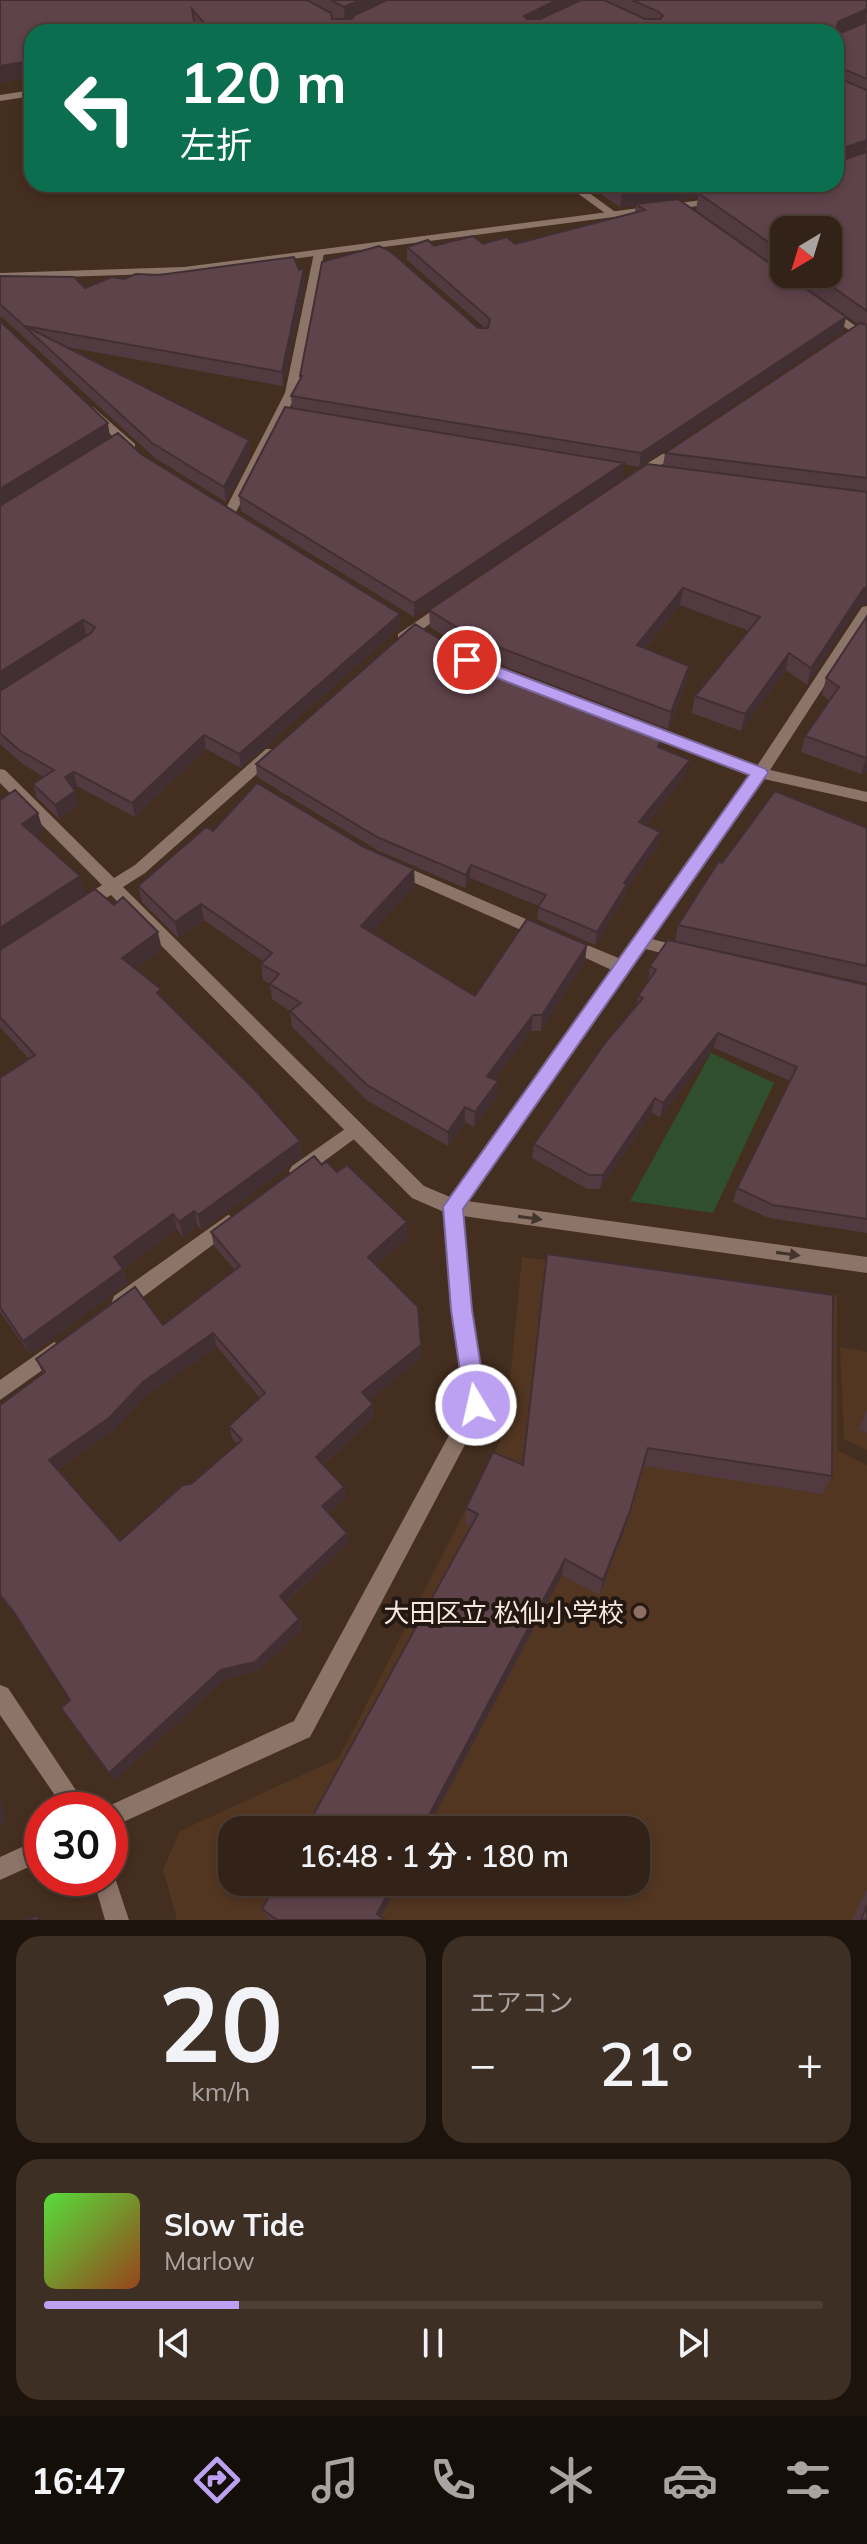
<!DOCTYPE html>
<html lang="ja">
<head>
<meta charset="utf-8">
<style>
	:root { --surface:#332217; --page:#3e2f24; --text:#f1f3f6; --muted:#a9a4a1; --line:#4e3f36; --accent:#bca0f2 }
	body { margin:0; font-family:Mulish,"Noto Sans JP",sans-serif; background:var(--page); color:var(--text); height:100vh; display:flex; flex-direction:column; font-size:30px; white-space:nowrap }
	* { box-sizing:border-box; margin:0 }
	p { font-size:26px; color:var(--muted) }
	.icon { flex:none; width:44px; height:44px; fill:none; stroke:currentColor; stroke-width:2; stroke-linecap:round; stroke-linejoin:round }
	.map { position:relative; height:1920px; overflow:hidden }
	.side { display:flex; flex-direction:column; gap:16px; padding:16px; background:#1c130d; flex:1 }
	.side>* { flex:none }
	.hud { position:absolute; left:24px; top:24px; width:820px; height:168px; border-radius:24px; box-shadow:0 4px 12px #0003,0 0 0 2px var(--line); background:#0b6e4f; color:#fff; overflow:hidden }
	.needle { width:52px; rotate:218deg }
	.controls { position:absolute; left:770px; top:216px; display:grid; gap:16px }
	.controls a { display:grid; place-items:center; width:72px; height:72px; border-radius:16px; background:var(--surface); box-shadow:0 4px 12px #0003,0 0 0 2px var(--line); font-size:40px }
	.speed { position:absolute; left:24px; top:1792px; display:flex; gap:16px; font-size:40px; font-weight:700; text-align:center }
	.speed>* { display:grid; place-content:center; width:104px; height:104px; border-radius:50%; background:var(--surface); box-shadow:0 4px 12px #0003,0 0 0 2px var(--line); line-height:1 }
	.speed .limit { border:12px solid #d22; background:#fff; color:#111 }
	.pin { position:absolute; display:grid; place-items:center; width:68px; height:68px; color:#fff; margin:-34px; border:4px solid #fff; border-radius:50%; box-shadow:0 2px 8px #0007 }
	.me { position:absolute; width:88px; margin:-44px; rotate:351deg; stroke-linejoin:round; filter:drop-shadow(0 0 6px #0008) }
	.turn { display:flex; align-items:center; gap:28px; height:168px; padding:0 24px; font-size:36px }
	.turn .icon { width:104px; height:104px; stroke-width:2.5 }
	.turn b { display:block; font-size:56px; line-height:68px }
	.big { font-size:60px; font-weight:600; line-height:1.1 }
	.side .tile { flex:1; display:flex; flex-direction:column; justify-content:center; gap:12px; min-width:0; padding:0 28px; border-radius:24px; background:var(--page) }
	.side .dial { align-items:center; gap:0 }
	.dial b { font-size:104px; line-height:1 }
	.song { display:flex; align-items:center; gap:24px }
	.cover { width:96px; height:96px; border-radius:12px; background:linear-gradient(135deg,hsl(110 70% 55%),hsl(20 70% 35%)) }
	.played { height:8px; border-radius:4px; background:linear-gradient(90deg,var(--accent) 25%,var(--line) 25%) }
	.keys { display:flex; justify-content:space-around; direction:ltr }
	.heat { display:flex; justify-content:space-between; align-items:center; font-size:44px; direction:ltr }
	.side .tiles { flex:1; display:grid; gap:16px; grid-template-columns:1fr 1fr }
	.tile:last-child { grid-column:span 2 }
	.trip { position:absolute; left:218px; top:1816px; width:432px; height:80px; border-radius:24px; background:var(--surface); box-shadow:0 4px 12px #0003,0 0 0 2px var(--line); font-weight:600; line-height:80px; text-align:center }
	.tab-bar { display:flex; height:128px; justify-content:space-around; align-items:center; background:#140e09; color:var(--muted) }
	.tab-bar .icon { width:56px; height:56px }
	.tab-bar .current { color:var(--accent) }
	.tab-bar b { font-size:36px; color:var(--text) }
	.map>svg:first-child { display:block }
</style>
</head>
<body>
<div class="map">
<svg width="867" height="1920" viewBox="0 0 867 1920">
	<rect width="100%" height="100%" fill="#442e1f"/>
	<path fill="#523622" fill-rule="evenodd" d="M522,1257L837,1295V1450L867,1465V1920H177L163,1869L180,1831L339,1758L505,1432ZM232,1830H636V1882H232Z
		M840,1347L867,1352V1450L844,1439Z"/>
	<path fill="#304f2d" d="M711,1053L774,1083L713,1213L630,1201Z"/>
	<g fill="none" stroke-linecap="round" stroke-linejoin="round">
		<path fill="#8d7468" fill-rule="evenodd" d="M395,862L549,929L551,933L549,937H537L390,872L387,868L390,864Z
			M640,936L687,948L689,952L687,956L681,958L634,946L632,942L634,938Z
			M568,937L628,962L630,967L628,972H616L562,947L560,943L562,939Z
			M355,1122L361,1124L364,1129L361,1134L304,1176L298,1179L292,1176L289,1171L292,1166Z
			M228,1215L234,1217L237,1223L234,1229L128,1308L121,1311L114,1308L112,1302L114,1296Z
			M54,1342L61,1345L63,1351L61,1357L0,1400V1380Z"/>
		<path fill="#8d7468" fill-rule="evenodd" d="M32,90V96L0,101V95Z
			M565,184H577L618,214L609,216Z
			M319,250L324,253L297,393L235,514L233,517H225L223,514L285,393L314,253Z
			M825,310H833L867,334V342L825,314Z
			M93,407L135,444V450H127L89,414V408Z
			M680,443L684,444V450L640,479H632V473Z
			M445,602L450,603V609L408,640H398V634Z
			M867,606V620L770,770L867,792V802L764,779L467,1201L867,1257V1273L463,1216L471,1310L486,1405L310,1737L110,1828V1810L102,1809L294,1721L466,1404L453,1310L444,1212L412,1198L111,895L90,908H78L76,904L78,900L102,885L0,783V769L5,770L114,878L135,865L266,749H276L278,753L276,757L145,873L123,887L424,1186L450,1197L751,775L638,732L636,728L638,724H648L757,766L862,607Z
			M0,1685L8,1688L89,1810H65L0,1715Z
			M42,1838V1861L0,1880V1857Z
			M110,1869L115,1878L129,1920H105L93,1878H110Z"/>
		<path fill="#8d7468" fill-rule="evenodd" d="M717,198L722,201L721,203L184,273L0,279V273L184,267Z"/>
	</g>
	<path fill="#523a40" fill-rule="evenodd" d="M0,0H867V604L860,605L807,685L786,670L741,731L692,713L695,696L749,631L680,605L646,648L689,666L686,683L668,729L473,654L430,627L429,610L663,466L665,453L858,324L787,274H828L784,230V272L696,210L698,197L679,200L846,317L843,331L639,467L624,464L622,478L414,617L241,511L239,496L292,408L291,396L300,380V376L478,328H485L407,260V247L515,244L635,212L636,205L620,207L586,184H836V32H200L195,26L32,32L29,84L25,78Z
		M0,276L85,288L124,279L305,283L283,386L67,347L249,440L250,454L226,502L155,458L2,317H0Z
		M141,454L400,628L241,768L206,749L135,817L77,786L73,788L78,805L59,819L37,798L33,784L44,777L23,764L0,744V691L88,635L86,634L0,689Z
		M867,616V772L861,774L801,752L805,736L829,700L822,695L826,678Z
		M461,652L665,730L661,749L687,773L646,825L660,832L658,846L626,890L625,897L595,945L537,919L539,906L470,878L465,888L377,850L257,777L256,764Z
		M867,828V983L675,941L678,925L722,863Z
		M213,831L415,886L371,932L475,996L585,961L541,1031H531L494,1080L497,1097L474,1127L465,1122L448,1146L368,1101L292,1027L290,1011L272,999L270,984L263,980L261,964L263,961L204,920L178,938L142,902L138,886Z
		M0,950H162L135,969L300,1141L302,1157L201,1230L198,1226L183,1237L177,1229L123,1269L128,1283L30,1354L0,1312V1078L29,1059L0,1027Z
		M650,966L867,985V1233L769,1218L733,1202L737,1188L790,1081L714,1048L660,1117L652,1113L600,1189H587L532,1158L534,1144L636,1007L638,996L648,982Z
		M322,1165L408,1237L376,1265L421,1345V1358L369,1400L373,1404L374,1416L323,1465L344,1487L345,1498L329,1513L347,1533L348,1544L286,1603L299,1619L302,1629L258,1671L225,1679L115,1780L70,1700L16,1616L0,1596V1405L43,1374L36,1359L163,1325L235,1270L214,1246L211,1232ZM217,1347L260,1398L229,1426L232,1438L237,1444L191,1484L120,1541L57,1470L114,1430L148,1394Z
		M547,1254L832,1476L822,1494L643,1466L625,1528L599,1595L466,1524V1508L522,1465Z
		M867,1409V1433L859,1429Z
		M277,1882H400L381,1917L385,1920H270L266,1917L262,1909Z
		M867,1889V1920H852Z"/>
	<path fill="#422f34" d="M361,0H397L345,23L344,7Z
		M557,0H589L523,31L524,16Z
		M867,9L866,24L836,37L838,22Z
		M22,62L25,78L0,83V66Z
		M32,67V84H29L26,68Z
		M867,140L866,155L836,166L838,150Z
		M675,184H781L698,193V197L620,207L622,191Z
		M304,268L305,283L283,386L282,372Z
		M846,317L843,331L639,467L641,453Z
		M108,423L110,437L0,505V489Z
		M249,440L250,454L226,502L224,487Z
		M624,463L622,478L414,617V603Z
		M683,588L680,605L635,661L637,645Z
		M864,588H867V604L860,605L807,685L811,668Z
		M400,614V628L241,768L239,754Z
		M83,620L86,634L0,689V672Z
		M789,653L786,670L741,731L745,714Z
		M689,666L686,683L668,729L671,712Z
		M665,730L663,744L656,761L658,747Z
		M204,735L206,749L135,817L132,803Z
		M867,757V772L861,774L866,758Z
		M690,760L687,773L637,836L639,822Z
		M74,772L77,786L69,791L65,777Z
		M75,791L78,805L59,819L55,805Z
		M38,813L43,830L27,842L22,824Z
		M660,832L658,846L626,890L625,897L595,945L597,932L624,883Z
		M471,865L470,878L465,888L466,875Z
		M414,869L415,886L362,942L361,926Z
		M80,876L85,894L0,949V928Z
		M201,904L204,920L178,938L175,922Z
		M158,932L162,950L126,975L122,958Z
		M587,945L585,961L541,1031L542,1015Z
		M533,1015L531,1031L486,1091L487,1076Z
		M718,1033L714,1048L660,1117L663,1103Z
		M498,1081L497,1097L474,1127L475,1112Z
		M655,1098L652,1113L600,1189L603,1175Z
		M465,1107V1122L448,1146V1132Z
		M300,1141L302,1157L201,1230L198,1215Z
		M194,1211L198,1226L183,1237L179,1222Z
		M173,1214L177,1229L123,1269L128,1283L30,1354L23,1341L114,1257Z
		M407,1222L408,1237L369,1271L368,1257Z
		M213,1333L217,1347L148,1394L114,1430L55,1471L49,1460L143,1382Z
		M421,1345V1358L363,1405L362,1392Z
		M373,1404L374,1416L318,1469L316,1457Z
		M344,1487L345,1498L324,1517L322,1506Z
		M630,1511L625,1528L599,1595L603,1580Z
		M347,1533L348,1544L282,1606L280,1596Z
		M565,1559L562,1575L427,1830H421Z
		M299,1619L302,1629L258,1671L225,1679L115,1780L109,1773L221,1670Z
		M0,1796L6,1823L0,1826Z
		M394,1882H400L379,1920L377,1914Z"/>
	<path fill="#5f434b" stroke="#422f34" stroke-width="2" fill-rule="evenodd" d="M0,0H307L331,13L332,19H352L355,15L387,0H557L524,16L527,19H540L581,0H604L645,19H660L663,16L659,12L632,0H867V9L838,22L836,30L840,33L867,22V79L837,66L838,78L867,90V140L838,150L836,159L840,161L867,152V311L814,274H828V230H784V253L698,193L771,184H836V32H212L192,9L196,32H32V67L26,68L22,62L0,66Z
		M331,0H361L344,7Z
		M611,184H675L622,191Z
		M678,199L846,317L641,453L291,396L302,376H300L322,262L379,246L390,251L478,328H488L490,319L407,247L428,240L434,246L473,236L483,244L507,237L515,244L645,210L636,204Z
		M294,257L299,270L304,268L282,372L25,326L249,440L224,487L152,443L0,304V276L74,277L85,288L112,277L124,279L136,274L159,275Z
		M0,321L108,423L0,489Z
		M860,323L867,325V478L665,453Z
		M285,407L624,463L414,603L239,496Z
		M118,433L141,454L400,614L239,754L204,735L132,803L74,772L65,777L75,791L55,805L33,784L54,770L19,750L0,733V691L91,633L95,627L83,620L0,672V506Z
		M647,464L867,492V588H864L811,668L789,653L745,714L695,696L760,617L683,588L637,645L689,666L671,712L474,638L429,610Z
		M867,616V757L866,758L805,736L839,687L826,678Z
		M415,624L461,652L665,730L658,747L690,760L639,822L660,832L624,883L627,884L597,932L538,907L546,895L471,865L466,875L377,837L256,764Z
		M257,783L364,847L414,869L361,926L475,996L527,919L587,945L542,1015H533L487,1076L498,1081L475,1112L465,1107L448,1132L367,1085L290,1011L301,1003L270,984L279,974L261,964L272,953L201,904L175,922L138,886L206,827L213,831Z
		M15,790L38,813L22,824L80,876L0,928V800Z
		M775,791L867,828V966L678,925L719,861L722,863Z
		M95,889L114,905L123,897L158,932L122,958L161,989L157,993L254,1089L300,1141L198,1215L194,1211L179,1222L173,1214L114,1257L123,1269L23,1341L0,1307V1078L35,1055L0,1017V950Z
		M668,940L867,985V1219L773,1205L737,1188L797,1067L718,1033L663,1103L655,1098L603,1175H589L534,1144L605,1043L643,998L638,996L656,970L650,966Z
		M314,1156L322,1165L326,1161L337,1172L347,1165L407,1222L368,1257L418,1307L421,1345L362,1392L373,1404L316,1457L344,1487L322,1506L347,1533L280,1596L299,1619L255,1662L221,1670L109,1773L61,1708L70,1700L13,1611L0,1595V1405L45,1372L36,1359L135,1287L163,1325L240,1266L211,1232ZM213,1333L265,1393L229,1426L242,1440L191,1484L183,1485L120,1541L49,1460L109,1418L143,1382Z
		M547,1254L833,1295L832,1476L648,1448L630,1511L603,1580L565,1559L421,1830H305L478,1514L466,1508L493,1452L523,1465Z
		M277,1882H394L377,1914L385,1920H277L262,1909Z
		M867,1906V1920H861Z
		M38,1916V1920H23Z"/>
	<defs><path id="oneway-solid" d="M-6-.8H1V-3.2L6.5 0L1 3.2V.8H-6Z" transform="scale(2)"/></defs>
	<g fill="#43342c">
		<use href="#oneway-solid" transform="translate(530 1218) rotate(8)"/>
		<use href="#oneway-solid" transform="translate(788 1254) rotate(8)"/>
	</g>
	<path fill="#bca0f2" stroke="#7a689d" stroke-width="2" d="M467,655L766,769L768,773L463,1209L472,1310L487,1405L484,1412L476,1416L468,1412L465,1405L451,1310L443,1207L749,775L461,664V656Z"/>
	<circle fill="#8d6e63" stroke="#231912" stroke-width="3" cx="640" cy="1612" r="8"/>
	<g text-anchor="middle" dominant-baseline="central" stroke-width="8" stroke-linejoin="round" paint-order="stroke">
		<g font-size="26" fill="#f8e9e0" stroke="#231912" text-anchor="end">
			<text x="624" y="1612">大田区立 松仙小学校</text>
		</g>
	</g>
</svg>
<div class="controls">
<a><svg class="needle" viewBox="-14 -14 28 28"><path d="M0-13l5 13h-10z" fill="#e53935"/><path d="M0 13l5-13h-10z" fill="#a9a4a1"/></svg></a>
</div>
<div class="speed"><div class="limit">30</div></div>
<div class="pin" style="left:467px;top:660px;background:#d93025"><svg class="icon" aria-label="arrive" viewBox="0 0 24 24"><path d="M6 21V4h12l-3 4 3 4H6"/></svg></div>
<svg class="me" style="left:476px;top:1405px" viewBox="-20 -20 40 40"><circle r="17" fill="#bca0f2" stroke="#fff" stroke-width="3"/><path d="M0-11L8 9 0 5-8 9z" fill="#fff"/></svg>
<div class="trip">16:48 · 1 分 · 180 m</div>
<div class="hud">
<div class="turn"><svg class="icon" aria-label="left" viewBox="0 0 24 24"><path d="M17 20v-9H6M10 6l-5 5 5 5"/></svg><div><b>120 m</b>左折</div></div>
</div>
</div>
<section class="side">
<div class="tiles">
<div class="tile dial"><b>20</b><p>km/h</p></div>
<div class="tile"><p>エアコン</p>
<div class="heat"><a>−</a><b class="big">21°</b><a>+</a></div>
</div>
<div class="tile">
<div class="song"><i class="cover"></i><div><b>Slow Tide</b><p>Marlow</p></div></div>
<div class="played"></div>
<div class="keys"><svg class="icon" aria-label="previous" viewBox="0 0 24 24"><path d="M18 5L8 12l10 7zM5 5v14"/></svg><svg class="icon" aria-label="pause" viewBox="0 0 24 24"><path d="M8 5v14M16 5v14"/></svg><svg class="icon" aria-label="next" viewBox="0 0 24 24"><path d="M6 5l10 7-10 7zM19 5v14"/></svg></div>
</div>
</div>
</section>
<nav class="tab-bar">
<b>16:47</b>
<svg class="icon current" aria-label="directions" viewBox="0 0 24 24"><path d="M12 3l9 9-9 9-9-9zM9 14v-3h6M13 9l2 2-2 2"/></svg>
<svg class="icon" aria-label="music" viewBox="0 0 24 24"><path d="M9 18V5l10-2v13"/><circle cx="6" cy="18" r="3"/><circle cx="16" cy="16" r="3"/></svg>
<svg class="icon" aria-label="phone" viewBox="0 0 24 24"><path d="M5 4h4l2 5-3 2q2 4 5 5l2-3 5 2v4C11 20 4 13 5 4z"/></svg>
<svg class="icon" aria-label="climate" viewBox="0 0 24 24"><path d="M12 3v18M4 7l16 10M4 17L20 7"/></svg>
<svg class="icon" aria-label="car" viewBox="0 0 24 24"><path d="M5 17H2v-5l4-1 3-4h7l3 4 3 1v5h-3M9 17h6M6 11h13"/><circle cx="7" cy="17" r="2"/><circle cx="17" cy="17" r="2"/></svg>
<svg class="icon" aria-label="filters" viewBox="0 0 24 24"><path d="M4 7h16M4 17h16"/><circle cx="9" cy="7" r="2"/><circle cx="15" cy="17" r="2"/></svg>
</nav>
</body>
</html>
